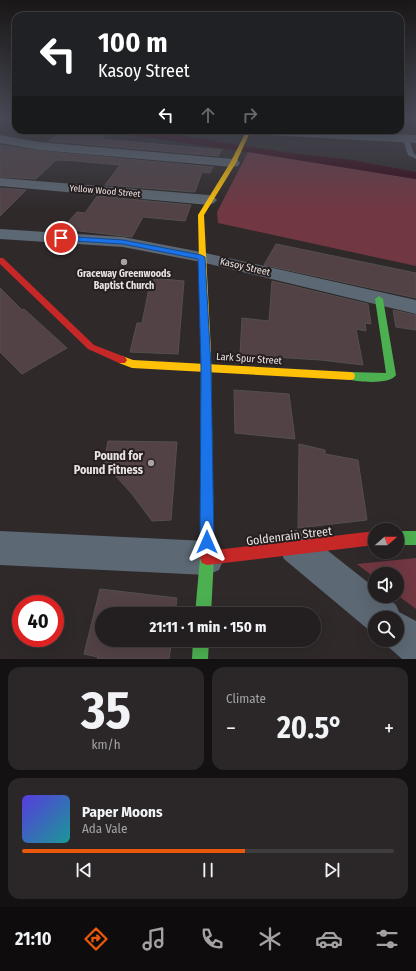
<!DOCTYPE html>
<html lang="en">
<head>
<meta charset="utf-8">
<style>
	:root { --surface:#231f20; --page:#2b2729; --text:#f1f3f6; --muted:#a3a2a5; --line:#403d3e; --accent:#ea580c }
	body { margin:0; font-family:"Fira Sans Condensed",sans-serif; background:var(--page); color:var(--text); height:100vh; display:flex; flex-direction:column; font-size:15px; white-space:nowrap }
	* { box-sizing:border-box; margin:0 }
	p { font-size:13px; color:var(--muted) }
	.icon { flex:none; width:22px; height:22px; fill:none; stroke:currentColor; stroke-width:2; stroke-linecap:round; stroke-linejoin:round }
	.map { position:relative; height:659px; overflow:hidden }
	.drawer { display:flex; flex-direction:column; gap:8px; padding:8px; background:#131112; flex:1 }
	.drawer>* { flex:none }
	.top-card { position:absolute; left:12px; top:12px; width:392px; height:122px; border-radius:12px; box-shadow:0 4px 16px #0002,0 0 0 1px var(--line); background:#202124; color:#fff; overflow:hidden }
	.needle { width:26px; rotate:70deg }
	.controls { position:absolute; left:368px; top:523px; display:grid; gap:8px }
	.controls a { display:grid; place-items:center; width:36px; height:36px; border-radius:50%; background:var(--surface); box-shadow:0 4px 16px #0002,0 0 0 1px var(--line); font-size:20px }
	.speed { position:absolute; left:12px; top:595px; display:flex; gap:8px; font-size:20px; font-weight:700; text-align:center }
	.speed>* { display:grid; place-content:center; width:52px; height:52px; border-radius:50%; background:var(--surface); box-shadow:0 4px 16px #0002,0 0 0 1px var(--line); line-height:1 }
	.speed .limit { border:6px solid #d22; background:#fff; color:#111 }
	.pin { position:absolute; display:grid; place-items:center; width:34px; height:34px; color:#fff; margin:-17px; border:2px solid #fff; border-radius:50%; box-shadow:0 1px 4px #0007 }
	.me { position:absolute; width:44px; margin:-22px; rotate:0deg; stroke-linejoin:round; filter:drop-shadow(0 0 3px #0008) }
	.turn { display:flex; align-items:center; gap:14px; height:84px; padding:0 20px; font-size:18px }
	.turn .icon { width:52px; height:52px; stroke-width:2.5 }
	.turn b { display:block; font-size:28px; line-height:34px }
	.lanes { display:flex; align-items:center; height:38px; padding:0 20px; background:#0003; justify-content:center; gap:20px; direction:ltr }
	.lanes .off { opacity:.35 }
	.big { font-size:30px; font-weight:700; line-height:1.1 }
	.drawer .widget { flex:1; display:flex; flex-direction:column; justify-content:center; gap:6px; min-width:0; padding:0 14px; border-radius:12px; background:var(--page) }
	.drawer .dial { align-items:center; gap:0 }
	.dial b { font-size:52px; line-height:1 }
	.song { display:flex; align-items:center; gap:12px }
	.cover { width:48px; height:48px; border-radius:6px; background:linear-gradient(135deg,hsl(250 70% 55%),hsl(180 70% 35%)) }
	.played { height:4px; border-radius:2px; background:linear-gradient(90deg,var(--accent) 60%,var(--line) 60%) }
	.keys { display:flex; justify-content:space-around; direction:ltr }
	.heat { display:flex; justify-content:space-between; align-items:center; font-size:22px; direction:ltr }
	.drawer .tiles { flex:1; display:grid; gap:8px; grid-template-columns:1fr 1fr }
	.widget:last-child { grid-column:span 2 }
	.trip { position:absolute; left:95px; top:607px; width:226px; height:40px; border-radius:20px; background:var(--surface); box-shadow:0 4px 16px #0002,0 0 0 1px var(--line); font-weight:700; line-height:40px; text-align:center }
	.menu { display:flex; height:64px; justify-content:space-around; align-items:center; background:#0e0c0d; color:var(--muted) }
	.menu .icon { width:28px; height:28px }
	.menu .current { color:var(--accent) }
	.menu b { font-size:18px; color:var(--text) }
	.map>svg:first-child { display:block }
</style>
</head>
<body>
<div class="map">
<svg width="416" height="659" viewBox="0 0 416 659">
	<rect width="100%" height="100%" fill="#2f292a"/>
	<path fill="#713842" d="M248,152L416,179V266L218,223L217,212Z
		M416,558V609L397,595V574H375V578L357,564Z"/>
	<path fill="#370715" d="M93,130H148L283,152L352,160L416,172V179L248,152Z"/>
	<path fill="#524246" stroke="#544f50" d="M67,130L106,135L102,139L222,150L218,156L48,141Z
		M0,145L39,151L213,167L210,173L202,172L195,192L105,185L120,165L76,161L56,160L36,179L0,177Z
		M0,188L26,190L0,216Z
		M97,196L191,205L185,221L143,217L132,237L62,229L77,212L85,213Z
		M276,244L416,273V298L264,265Z
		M151,278L184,281L178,354L130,352L137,323H142Z
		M272,281L368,304L371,324L365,323L366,331L356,329L363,365L321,360L240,355L242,318L269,321Z
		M0,288L22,310L24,309L67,348L22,374L0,352Z
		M393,310L416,315V330L396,327Z
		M234,390L289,394L295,439L235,433Z
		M108,441L177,442L171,520L152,521L132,494L104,463Z
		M299,444L325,450V454L358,460L367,520L298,528Z
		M100,589L177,598L175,614H102V640H172L169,659H97L98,657L84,654Z"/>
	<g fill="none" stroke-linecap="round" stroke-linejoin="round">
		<path fill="#5c6873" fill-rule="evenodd" d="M406,137L409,139L414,154L416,155V159L408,155L403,139Z"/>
		<path fill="#5c6873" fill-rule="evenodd" d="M244,130H301L416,135V143L249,134L245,133Z
			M0,135L39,142L233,159L238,160L240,163L238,166L233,167L39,150L0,143Z
			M0,178L209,195L214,197L217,200L214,203L209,205L0,186Z
			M0,229L123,237L201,252L416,300V314L201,262L123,247L0,239Z
			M296,530L308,535L375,588V596H385L396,605L399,612L416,621V659H402L384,643L382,640H397V618H375V633L370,631L284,559L279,547L284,535Z
			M0,531L207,541L219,546L224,558L219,570L207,575L0,565Z"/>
		<path fill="#4caf50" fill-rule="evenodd" d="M379,296L383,299L396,375C390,385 357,382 346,379L345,376L346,373L350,372L386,373L375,299Z
			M206,349L209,350L211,352L214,558L211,614H195L200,558L201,352L203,350Z
			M397,531H416V545H397Z
			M193,640H209L208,659H192Z"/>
		<path fill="#ffc107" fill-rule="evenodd" d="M247,130H251L236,163L204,215L211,352L209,354H203L201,352L198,215L230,163Z
			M122,356L133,360L350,372L354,373L355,376L354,379L350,380L132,368L119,363L117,360L119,357Z"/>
		<path fill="#c62828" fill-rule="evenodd" d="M0,258H3L94,345L125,357L127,360L125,363H119L88,349L0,264Z
			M375,531V545L207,565L202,563L200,558L202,553L207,551Z"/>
	</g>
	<linearGradient id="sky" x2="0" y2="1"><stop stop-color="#1a1717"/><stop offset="0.56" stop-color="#474955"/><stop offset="1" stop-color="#474955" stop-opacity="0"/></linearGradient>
	<rect width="416" height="210" fill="url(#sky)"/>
	<path fill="#1a73e8" stroke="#114b97" d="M61,236L123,240L201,255L205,257L211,367L214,542L212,547L207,549L202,547L200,542L201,367L198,259L123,244L59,240L58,238Z"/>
	<g fill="#a8a2a2" stroke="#271e1f" stroke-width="1.5">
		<circle cx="124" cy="262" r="4"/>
		<circle cx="151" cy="463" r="4"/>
	</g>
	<g text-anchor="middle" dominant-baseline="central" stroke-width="4" stroke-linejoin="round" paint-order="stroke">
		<g font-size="9" fill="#e9e3e3" stroke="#271e1f">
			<text transform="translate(105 191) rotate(5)">Yellow Wood Street</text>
		</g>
		<g font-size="10" fill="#e9e3e3" stroke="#271e1f">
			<text transform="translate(245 267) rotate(13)">Kasoy Street</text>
			<text transform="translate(249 359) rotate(4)">Lark Spur Street</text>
		</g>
		<g font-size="10" font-weight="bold" fill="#e9e3e3" stroke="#271e1f">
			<text x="124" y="274">Graceway Greenwoods<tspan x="124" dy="12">Baptist Church</tspan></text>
		</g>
		<g font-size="12" font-weight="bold" fill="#e9e3e3" stroke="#271e1f" text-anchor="end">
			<text x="143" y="456">Pound for<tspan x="143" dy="14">Pound Fitness</tspan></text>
		</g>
		<g font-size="12" fill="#e9e3e3" stroke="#271e1f">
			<text transform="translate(289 536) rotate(-7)">Goldenrain Street</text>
		</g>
	</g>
</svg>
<div class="controls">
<a><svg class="needle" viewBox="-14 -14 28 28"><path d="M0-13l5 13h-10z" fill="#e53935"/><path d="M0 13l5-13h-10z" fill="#a3a2a5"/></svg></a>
<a><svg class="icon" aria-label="sound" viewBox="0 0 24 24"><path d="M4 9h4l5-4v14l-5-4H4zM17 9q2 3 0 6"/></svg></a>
<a><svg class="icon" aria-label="search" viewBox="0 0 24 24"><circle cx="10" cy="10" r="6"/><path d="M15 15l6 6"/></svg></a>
</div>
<div class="speed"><div class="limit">40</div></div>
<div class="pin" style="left:61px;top:238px;background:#d93025"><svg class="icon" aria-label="arrive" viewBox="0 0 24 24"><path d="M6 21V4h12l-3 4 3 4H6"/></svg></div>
<svg class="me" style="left:207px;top:542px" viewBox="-20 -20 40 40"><path d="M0-17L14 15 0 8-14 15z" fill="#1a73e8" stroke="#fff" stroke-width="4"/></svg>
<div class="trip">21:11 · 1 min · 150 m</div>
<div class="top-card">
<div class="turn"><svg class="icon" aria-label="left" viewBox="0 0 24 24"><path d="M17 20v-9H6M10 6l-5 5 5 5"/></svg><div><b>100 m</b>Kasoy Street</div></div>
<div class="lanes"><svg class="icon" aria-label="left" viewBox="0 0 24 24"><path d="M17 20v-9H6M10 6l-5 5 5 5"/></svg><svg class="icon off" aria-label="ahead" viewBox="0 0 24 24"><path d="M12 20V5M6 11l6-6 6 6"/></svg><svg class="icon off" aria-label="right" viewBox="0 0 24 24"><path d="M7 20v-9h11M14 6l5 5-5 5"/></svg></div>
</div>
</div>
<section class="drawer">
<div class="tiles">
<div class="widget dial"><b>35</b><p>km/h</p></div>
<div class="widget"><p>Climate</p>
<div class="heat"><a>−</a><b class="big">20.5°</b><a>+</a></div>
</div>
<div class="widget">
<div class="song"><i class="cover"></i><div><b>Paper Moons</b><p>Ada Vale</p></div></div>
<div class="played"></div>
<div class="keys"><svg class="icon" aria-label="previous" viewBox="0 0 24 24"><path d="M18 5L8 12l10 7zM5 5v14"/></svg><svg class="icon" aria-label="pause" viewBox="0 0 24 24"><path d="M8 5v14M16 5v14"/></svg><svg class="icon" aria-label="next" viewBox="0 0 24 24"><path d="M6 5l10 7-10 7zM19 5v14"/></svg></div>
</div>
</div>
</section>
<nav class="menu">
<b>21:10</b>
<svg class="icon current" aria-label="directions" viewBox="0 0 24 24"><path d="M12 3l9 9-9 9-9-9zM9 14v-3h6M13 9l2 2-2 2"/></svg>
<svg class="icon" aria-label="music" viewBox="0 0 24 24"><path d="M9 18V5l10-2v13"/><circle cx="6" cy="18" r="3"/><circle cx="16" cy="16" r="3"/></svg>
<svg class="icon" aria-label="phone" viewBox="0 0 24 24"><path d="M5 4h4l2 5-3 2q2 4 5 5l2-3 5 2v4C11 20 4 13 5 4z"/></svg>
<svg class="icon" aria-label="climate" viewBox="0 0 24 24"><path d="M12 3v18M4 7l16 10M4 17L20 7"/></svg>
<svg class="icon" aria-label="car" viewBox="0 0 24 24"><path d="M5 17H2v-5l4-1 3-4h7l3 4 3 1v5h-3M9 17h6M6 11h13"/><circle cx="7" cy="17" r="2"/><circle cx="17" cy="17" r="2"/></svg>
<svg class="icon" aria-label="filters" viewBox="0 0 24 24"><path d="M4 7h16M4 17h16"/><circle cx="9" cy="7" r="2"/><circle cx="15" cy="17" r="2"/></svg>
</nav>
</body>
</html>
